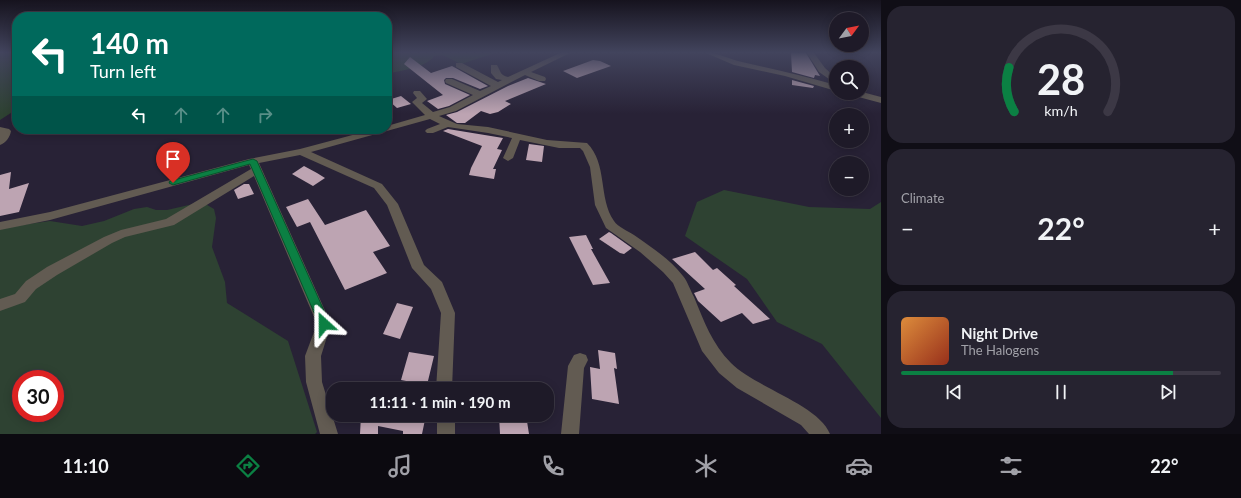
<!DOCTYPE html>
<html lang="en">
<head>
<meta charset="utf-8">
<style>
	:root { --surface:#1e1a28; --page:#262330; --text:#f1f3f6; --muted:#a1a1a8; --line:#3c3845; --accent:#0b8043 }
	body { margin:0; font-family:Lato,sans-serif; background:var(--page); color:var(--text); height:100vh; display:flex; flex-direction:column; font-size:15px; white-space:nowrap }
	* { box-sizing:border-box; margin:0 }
	p { font-size:13px; color:var(--muted) }
	.icon { flex:none; width:22px; height:22px; fill:none; stroke:currentColor; stroke-width:2; stroke-linecap:round; stroke-linejoin:round }
	.map { position:relative; flex:1; overflow:hidden }
	.drawer { display:flex; flex-direction:column; gap:6px; padding:6px; background:#100e16; width:360px }
	.drawer>* { flex:none }
	.guide { position:absolute; left:12px; top:12px; width:380px; height:122px; border-radius:16px; box-shadow:0 2px 10px #0003,0 0 0 1px var(--line); background:#00695c; color:#fff; overflow:hidden }
	.needle { width:26px; rotate:58deg }
	.fabs { position:absolute; left:829px; top:12px; display:grid; gap:8px }
	.fabs a { display:grid; place-items:center; width:40px; height:40px; border-radius:50%; background:var(--surface); box-shadow:0 2px 10px #0003,0 0 0 1px var(--line); font-size:20px }
	.speed { position:absolute; left:12px; top:370px; display:flex; gap:8px; font-size:20px; font-weight:700; text-align:center }
	.speed>* { display:grid; place-content:center; width:52px; height:52px; border-radius:50%; background:var(--surface); box-shadow:0 2px 10px #0003,0 0 0 1px var(--line); line-height:1 }
	.speed .limit { border:6px solid #d22; background:#fff; color:#111 }
	.pin { position:absolute; display:grid; place-items:center; width:34px; height:34px; color:#fff; margin:-41px -17px; border-radius:50% 50% 50% 0; rotate:-45deg; box-shadow:0 0 4px #0007 }
	.pin .icon { rotate:45deg }
	.me { position:absolute; width:44px; margin:-22px; rotate:336deg; stroke-linejoin:round; filter:drop-shadow(0 0 3px #0008) }
	.turn { display:flex; align-items:center; gap:14px; height:84px; padding:0 12px; font-size:18px }
	.turn .icon { width:52px; height:52px; stroke-width:2.5 }
	.turn b { display:block; font-size:28px; line-height:34px }
	.lanes { display:flex; align-items:center; height:38px; padding:0 12px; background:#0003; justify-content:center; gap:20px; direction:ltr }
	.lanes .off { opacity:.35 }
	.big { font-size:30px; font-weight:700; line-height:1.1 }
	.drawer .tile { flex:1; display:flex; flex-direction:column; justify-content:center; gap:6px; min-width:0; padding:0 14px; border-radius:16px; background:var(--page) }
	.drawer .dial { align-items:center; gap:0 }
	.dial svg { height:104px; overflow:visible; fill:none; stroke:var(--line); stroke-width:7; stroke-linecap:round; text-anchor:middle }
	.dial text { fill:var(--text); stroke:none }
	.song { display:flex; align-items:center; gap:12px }
	.cover { width:48px; height:48px; border-radius:6px; background:linear-gradient(135deg,hsl(30 70% 55%),hsl(10 70% 35%)) }
	.played { height:4px; border-radius:2px; background:linear-gradient(90deg,var(--accent) 85%,var(--line) 85%) }
	.keys { display:flex; justify-content:space-around; direction:ltr }
	.heat { display:flex; justify-content:space-between; align-items:center; font-size:22px; direction:ltr }
	.trip { position:absolute; left:326px; top:382px; width:228px; height:40px; border-radius:16px; background:var(--surface); box-shadow:0 2px 10px #0003,0 0 0 1px var(--line); font-weight:700; line-height:40px; text-align:center }
	.tab-bar { display:flex; height:64px; justify-content:space-around; align-items:center; background:#0c0a10; color:var(--muted) }
	.tab-bar .icon { width:28px; height:28px }
	.tab-bar .active { color:var(--accent) }
	.tab-bar b { font-size:18px; color:var(--text) }
	main { display:flex; flex:1; min-height:0 }
	.map>svg:first-child { display:block }
</style>
</head>
<body>
<main>
<div class="map">
<svg width="881" height="434" viewBox="0 0 881 434">
	<rect width="100%" height="100%" fill="#282236"/>
	<path fill="#2e4232" fill-rule="evenodd" d="M0,53H17V109L0,120Z
		M387,53H492V54L461,64L443,55L434,56C426,68 401,70 387,74Z
		M724,190L809,207L870,209L881,202V418L822,344L777,322L747,279L685,236L697,202Z
		M202,202L214,209L216,218L212,247L225,282L227,303L288,341L317,432L315,434H0V228L50,221L82,226L104,221L134,209L147,207L156,210H167ZM21,379H55V413H21Z"/>
	<path fill="#bda4b2" d="M791,53H806L820,76L815,75L814,78L792,72Z
		M410,57L431,73L452,66L488,86L480,89L453,78H446L444,80L445,84L470,95L449,106L438,109L427,101L443,95L404,64Z
		M593,60L600,61L611,66L577,78L563,71Z
		M528,78L546,84L505,101L511,104L498,112L490,114L481,111L465,123H457L446,115L457,112L508,86Z
		M792,80L814,86L813,88L792,85Z
		M401,96L411,104L397,108L388,100Z
		M448,129L503,138L497,149L502,150L493,169H496L494,179L469,175L471,168L482,146L443,131Z
		M529,144L544,146L542,162L526,160Z
		M304,166L317,173L325,178L313,186L292,174Z
		M11,172L9,189L29,183L19,212L0,216V175Z
		M244,184H249L254,194L238,199L234,190Z
		M308,199L325,225L366,210L390,246L373,252L387,273L345,290L310,222L297,227L286,207Z
		M609,232L611,233L632,248L624,254L620,253L599,239Z
		M586,235L593,249H591L610,283L593,285L569,237Z
		M695,252L713,270L717,268L736,285L734,286L770,319L753,324L742,313L721,322L698,301L694,293L705,289L672,259Z
		M397,303L413,307L400,339L383,334Z
		M598,350L615,353L617,369L614,368L619,404L592,399L590,367L600,369Z
		M409,352L434,356L427,385L401,380Z
		M361,415H426L422,434H403V431L378,426V434H360Z
		M499,415H526L529,434H500Z"/>
	<g fill="none" stroke-linecap="round" stroke-linejoin="round">
		<path fill="#625b52" fill-rule="evenodd" d="M560,53H570L531,72L545,77L546,79L545,81H539L525,75L456,111L439,116L457,124L488,127L547,140L587,143C608,164 598,198 614,221C618,227 628,231 634,235C651,247 670,259 683,276C688,282 690,290 694,297C704,321 712,344 731,363C756,388 818,404 830,434H809L801,425L737,388L719,373L702,351L673,283L663,272L640,252L606,228L595,205L590,167L583,151L580,148H559L520,140L513,158L508,161L503,158L512,138L488,133L448,127L433,133H427L425,131L427,129L440,124L430,119L311,152L382,184L398,204L424,265L442,282L455,313L452,389H436L441,313L431,289L412,268L387,205L374,188L300,155L259,163L331,324L321,356L322,382L338,434H320L306,382L305,356L317,324L254,176L174,225L125,237L112,243L57,275L36,289L25,302L0,311V299L15,294L26,281L47,267L104,237L121,230L166,219L251,169L249,165L50,220L0,230V222L50,212L249,159L300,149L375,129H387V126L425,115L412,102L417,98L413,93L414,91H420L427,99L422,103L433,112L450,107L473,95L446,83L445,81L446,79H452L480,91L491,86L456,67V63H462L498,82L502,80L496,79L491,73V65H497C501,72 500,75 508,77Z
			M706,53C720,53 728,59 742,62C773,69 805,76 836,85V91L785,76L734,65Z
			M807,53H814L825,68L836,78V84L819,72Z
			M862,92L881,97V103L851,95L850,93Z
			M0,127L9,129L11,131C10,137 6,143 0,145Z
			M580,353L586,355L588,360L584,368L579,434H561L568,366L574,355Z
			M437,415H455V434H437Z"/>
	</g>
	<linearGradient id="sky" x2="0" y2="1"><stop stop-color="#16131e"/><stop offset="0.46" stop-color="#42445d"/><stop offset="1" stop-color="#42445d" stop-opacity="0"/></linearGradient>
	<rect width="881" height="114" fill="url(#sky)"/>
	<path fill="#0b8043" stroke="#07532c" d="M253,159L257,161L330,324L328,328L324,329L320,328L319,324L250,164L173,185L169,183L170,181Z"/>
</svg>
<div class="fabs">
<a><svg class="needle" viewBox="-14 -14 28 28"><path d="M0-13l5 13h-10z" fill="#e53935"/><path d="M0 13l5-13h-10z" fill="#a1a1a8"/></svg></a>
<a><svg class="icon" aria-label="search" viewBox="0 0 24 24"><circle cx="10" cy="10" r="6"/><path d="M15 15l6 6"/></svg></a>
<a>+</a>
<a>−</a>
</div>
<div class="speed"><div class="limit">30</div></div>
<div class="pin" style="left:173px;top:183px;background:#d93025"><svg class="icon" aria-label="arrive" viewBox="0 0 24 24"><path d="M6 21V4h12l-3 4 3 4H6"/></svg></div>
<svg class="me" style="left:324px;top:324px" viewBox="-20 -20 40 40"><path d="M0-17L14 15 0 8-14 15z" fill="#0b8043" stroke="#fff" stroke-width="4"/></svg>
<div class="trip">11:11 · 1 min · 190 m</div>
<div class="guide">
<div class="turn"><svg class="icon" aria-label="left" viewBox="0 0 24 24"><path d="M17 20v-9H6M10 6l-5 5 5 5"/></svg><div><b>140 m</b>Turn left</div></div>
<div class="lanes"><svg class="icon" aria-label="left" viewBox="0 0 24 24"><path d="M17 20v-9H6M10 6l-5 5 5 5"/></svg><svg class="icon off" aria-label="ahead" viewBox="0 0 24 24"><path d="M12 20V5M6 11l6-6 6 6"/></svg><svg class="icon off" aria-label="ahead" viewBox="0 0 24 24"><path d="M12 20V5M6 11l6-6 6 6"/></svg><svg class="icon off" aria-label="right" viewBox="0 0 24 24"><path d="M7 20v-9h11M14 6l5 5-5 5"/></svg></div>
</div>
</div>
<section class="drawer">
<div class="tile dial"><svg viewBox="0 0 100 80">
<path d="M14 69A42 42 0 1 1 86 69"/>
<path d="M14 69A42 42 0 0 1 10 35" stroke="#0b8043"/>
<text x="50" y="56" font-size="32" font-weight="700">28</text>
<text x="50" y="72" font-size="11">km/h</text>
</svg></div>
<div class="tile"><p>Climate</p>
<div class="heat"><a>−</a><b class="big">22°</b><a>+</a></div>
</div>
<div class="tile">
<div class="song"><i class="cover"></i><div><b>Night Drive</b><p>The Halogens</p></div></div>
<div class="played"></div>
<div class="keys"><svg class="icon" aria-label="previous" viewBox="0 0 24 24"><path d="M18 5L8 12l10 7zM5 5v14"/></svg><svg class="icon" aria-label="pause" viewBox="0 0 24 24"><path d="M8 5v14M16 5v14"/></svg><svg class="icon" aria-label="next" viewBox="0 0 24 24"><path d="M6 5l10 7-10 7zM19 5v14"/></svg></div>
</div>
</section>
</main>
<nav class="tab-bar">
<b>11:10</b>
<svg class="icon active" aria-label="directions" viewBox="0 0 24 24"><path d="M12 3l9 9-9 9-9-9zM9 14v-3h6M13 9l2 2-2 2"/></svg>
<svg class="icon" aria-label="music" viewBox="0 0 24 24"><path d="M9 18V5l10-2v13"/><circle cx="6" cy="18" r="3"/><circle cx="16" cy="16" r="3"/></svg>
<svg class="icon" aria-label="phone" viewBox="0 0 24 24"><path d="M5 4h4l2 5-3 2q2 4 5 5l2-3 5 2v4C11 20 4 13 5 4z"/></svg>
<svg class="icon" aria-label="climate" viewBox="0 0 24 24"><path d="M12 3v18M4 7l16 10M4 17L20 7"/></svg>
<svg class="icon" aria-label="car" viewBox="0 0 24 24"><path d="M5 17H2v-5l4-1 3-4h7l3 4 3 1v5h-3M9 17h6M6 11h13"/><circle cx="7" cy="17" r="2"/><circle cx="17" cy="17" r="2"/></svg>
<svg class="icon" aria-label="filters" viewBox="0 0 24 24"><path d="M4 7h16M4 17h16"/><circle cx="9" cy="7" r="2"/><circle cx="15" cy="17" r="2"/></svg>
<b>22°</b>
</nav>
</body>
</html>
